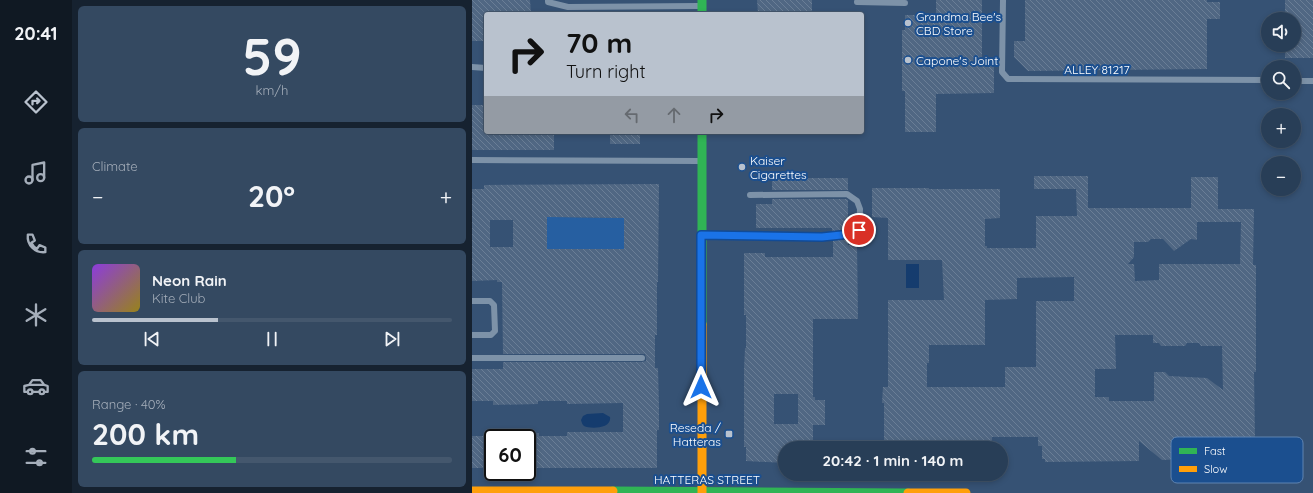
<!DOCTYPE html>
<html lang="en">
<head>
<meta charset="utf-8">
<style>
	:root { --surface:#283e57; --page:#344961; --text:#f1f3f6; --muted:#a5aeba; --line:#44576d; --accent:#b9c2ce }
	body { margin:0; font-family:Quicksand,sans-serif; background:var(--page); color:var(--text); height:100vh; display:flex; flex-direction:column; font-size:15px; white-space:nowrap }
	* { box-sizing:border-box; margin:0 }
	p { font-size:13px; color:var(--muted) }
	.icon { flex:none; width:22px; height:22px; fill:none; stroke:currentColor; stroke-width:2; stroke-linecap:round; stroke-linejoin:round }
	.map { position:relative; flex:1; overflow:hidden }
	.drawer { display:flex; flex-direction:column; gap:6px; padding:6px; background:#162230; width:400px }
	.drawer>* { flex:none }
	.hud { position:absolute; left:12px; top:12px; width:380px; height:122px; border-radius:4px; box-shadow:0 2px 6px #0003,0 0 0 1px var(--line); background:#b9c2ce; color:#111; overflow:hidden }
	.controls { position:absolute; left:789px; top:12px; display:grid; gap:8px }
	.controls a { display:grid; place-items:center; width:40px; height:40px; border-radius:50%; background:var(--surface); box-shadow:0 2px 6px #0003,0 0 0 1px var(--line); font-size:20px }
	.speed { position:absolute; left:12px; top:429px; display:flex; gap:8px; font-size:20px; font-weight:700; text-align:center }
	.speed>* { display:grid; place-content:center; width:52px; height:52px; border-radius:50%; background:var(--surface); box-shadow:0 2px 6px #0003,0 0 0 1px var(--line); line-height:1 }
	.speed .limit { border:2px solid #111; border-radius:6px; background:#fff; color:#111 }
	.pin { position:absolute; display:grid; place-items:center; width:34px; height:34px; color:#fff; margin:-17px; border:2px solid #fff; border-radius:50%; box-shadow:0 1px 4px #0007 }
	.me { position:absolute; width:44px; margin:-22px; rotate:0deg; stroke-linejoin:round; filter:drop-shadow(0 0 3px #0008) }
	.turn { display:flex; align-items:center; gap:14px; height:84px; padding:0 16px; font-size:18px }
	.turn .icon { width:52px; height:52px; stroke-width:2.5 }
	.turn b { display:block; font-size:28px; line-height:34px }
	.lanes { display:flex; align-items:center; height:38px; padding:0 16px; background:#0003; justify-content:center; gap:20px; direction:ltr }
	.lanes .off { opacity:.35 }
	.big { font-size:30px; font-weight:700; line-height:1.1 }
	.drawer .tile { flex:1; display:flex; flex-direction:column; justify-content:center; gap:6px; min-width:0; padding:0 14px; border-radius:6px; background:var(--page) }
	.drawer .dial { align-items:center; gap:0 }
	.dial b { font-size:52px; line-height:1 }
	.song { display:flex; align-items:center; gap:12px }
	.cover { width:48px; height:48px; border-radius:6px; background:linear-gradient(135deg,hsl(270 70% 55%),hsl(50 70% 35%)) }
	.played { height:4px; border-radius:2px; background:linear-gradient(90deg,var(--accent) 35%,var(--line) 35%) }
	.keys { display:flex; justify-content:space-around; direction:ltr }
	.heat { display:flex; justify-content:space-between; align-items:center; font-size:22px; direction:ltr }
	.charge { height:6px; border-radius:3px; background:linear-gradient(90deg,#34c759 40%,var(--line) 0) }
	.trip { position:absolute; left:306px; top:441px; width:230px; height:40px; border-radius:20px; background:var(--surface); box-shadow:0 2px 6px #0003,0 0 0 1px var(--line); font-weight:700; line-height:40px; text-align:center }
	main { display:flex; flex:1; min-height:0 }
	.tab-bar { display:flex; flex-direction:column; width:72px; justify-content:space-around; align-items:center; background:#101923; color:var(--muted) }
	.tab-bar .icon { width:28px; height:28px }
	.tab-bar .on { color:var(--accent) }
	.tab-bar b { font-size:18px; color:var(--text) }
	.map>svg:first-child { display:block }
</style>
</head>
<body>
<main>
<nav class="tab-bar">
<b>20:41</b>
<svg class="icon on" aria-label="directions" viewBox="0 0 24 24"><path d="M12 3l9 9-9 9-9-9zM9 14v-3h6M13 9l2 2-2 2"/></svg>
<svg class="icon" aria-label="music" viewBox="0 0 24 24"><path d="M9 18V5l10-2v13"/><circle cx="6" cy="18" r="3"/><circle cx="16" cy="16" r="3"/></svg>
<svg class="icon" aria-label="phone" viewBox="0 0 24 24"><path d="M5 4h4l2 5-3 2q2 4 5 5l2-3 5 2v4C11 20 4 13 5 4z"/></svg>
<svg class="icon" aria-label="climate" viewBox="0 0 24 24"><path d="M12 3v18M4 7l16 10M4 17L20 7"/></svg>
<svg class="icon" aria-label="car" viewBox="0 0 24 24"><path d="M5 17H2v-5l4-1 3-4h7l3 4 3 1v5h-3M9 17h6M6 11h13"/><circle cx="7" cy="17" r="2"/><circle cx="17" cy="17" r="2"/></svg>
<svg class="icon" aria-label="filters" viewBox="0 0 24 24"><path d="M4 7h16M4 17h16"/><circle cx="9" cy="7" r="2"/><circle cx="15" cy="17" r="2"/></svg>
</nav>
<section class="drawer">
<div class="tile dial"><b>59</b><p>km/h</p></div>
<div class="tile"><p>Climate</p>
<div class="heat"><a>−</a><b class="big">20°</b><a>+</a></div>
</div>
<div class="tile">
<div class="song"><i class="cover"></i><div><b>Neon Rain</b><p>Kite Club</p></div></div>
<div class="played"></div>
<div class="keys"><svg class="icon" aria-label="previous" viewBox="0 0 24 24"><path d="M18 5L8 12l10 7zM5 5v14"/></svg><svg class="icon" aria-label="pause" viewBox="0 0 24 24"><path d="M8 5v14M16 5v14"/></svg><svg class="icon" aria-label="next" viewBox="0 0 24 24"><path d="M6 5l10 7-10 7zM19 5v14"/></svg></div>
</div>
<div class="tile"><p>Range · 40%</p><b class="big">200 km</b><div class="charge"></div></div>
</section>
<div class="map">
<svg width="841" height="493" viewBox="0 0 841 493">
	<defs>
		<pattern id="building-back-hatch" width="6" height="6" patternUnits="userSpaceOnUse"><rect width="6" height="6" fill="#506783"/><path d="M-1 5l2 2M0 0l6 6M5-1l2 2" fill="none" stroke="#6a7e96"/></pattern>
	</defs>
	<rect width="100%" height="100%" fill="#365274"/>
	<path fill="#265fa1" d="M70,215H83V217L152,218V249L70,251L69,237H75V230L69,229Z"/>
	<path fill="#153c6e" d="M434,264H447V288H434Z
		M115,414L131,413L138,417C140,429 118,429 112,426C110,424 110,423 109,420L111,416Z"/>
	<path fill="url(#building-back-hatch)" fill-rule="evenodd" d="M0,0H58L59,14H14V41H0Z
		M285,0H340V13H286Z
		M464,0H510V62H522V93L464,94V132H433V91H430V30H433V15H464Z
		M553,0H735V2H748V19H735V69L556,71L542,57V41H553Z
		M813,0H841V58H813V45H822V19H813Z
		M0,105H14V132H82V150H0Z
		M138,132H168V144H138Z
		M562,176H616V208H719V177H746V209H782L781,265H784V372H782L783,442H779V459L756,457L754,459H730L728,457H716L714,459L690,460L667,441V461L573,462V459H570V446H566V437H520V446H518V448H412V403H410L411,387H416V300H472L470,260H416V218L400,217V188H457V189H528V218L513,219V246H515V248H564V216H605L604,189H562ZM725,222H769L768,264H687V280L663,281L662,264H656L662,257V242H676L679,239H691L702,251L719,239L725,240ZM602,277V301H564V367H533V387H455V363H457V345H513V300L545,299V278ZM643,335H681V343H687L689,346H713L715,343H727L729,346H750L751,390L735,378L697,376L693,372H682V401H637V397H623V369H644Z
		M300,178H376V190H300Z
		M187,184L186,282H185V335H183V368H186L187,407V430H185V468H55V433H67V436H95V432H151V403L95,404V401H66V404L21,405V401H0V369H31V362H170L174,361V358L173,354H31L30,282H25V280L0,281V189H12V185ZM75,217L152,218V249H75ZM18,220H41V247H18Z
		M300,199H374L376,200V230L360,231V228H284V204H300Z
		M376,239V245H385L386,319H341V397H343V400H353V425H341V448H313V463L274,461V447H272V369L273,348H274V315H272V253H293V257H361V240ZM302,394H326V424H302Z
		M0,436H21V468H0Z"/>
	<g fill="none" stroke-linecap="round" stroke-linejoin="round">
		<path stroke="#7d92a8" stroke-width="6" d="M76,0V2L96,7L227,6
			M531,0L530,72L536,79L796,80
			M385,2L433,3
			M0,67L14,68
			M822,81H841
			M0,160L228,161
			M233,235L350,237L379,234L387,230L388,209L385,201L375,194L278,195
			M0,301H18L22,305L23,331L19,335H0
			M0,358H170"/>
		<path stroke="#30b455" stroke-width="9" d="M230,0V14
			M230,132V324
			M141,491L436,493"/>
		<path stroke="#ff9f0a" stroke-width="9" d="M230,324V493
			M0,491H141
			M436,493H494"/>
	</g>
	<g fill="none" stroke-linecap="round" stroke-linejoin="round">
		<defs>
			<path id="route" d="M229,387V235L350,237L379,234L387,230"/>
		</defs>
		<use href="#route" stroke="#114b97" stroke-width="10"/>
		<use href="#route" stroke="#1a73e8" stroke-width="7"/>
	</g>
	<g fill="#b9c2ce" stroke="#1b4f8f" stroke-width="1.5">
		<circle cx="436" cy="23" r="4"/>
		<circle cx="436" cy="60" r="4"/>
		<circle cx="270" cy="167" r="4"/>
		<rect x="253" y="430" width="8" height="8" rx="2"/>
	</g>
	<g text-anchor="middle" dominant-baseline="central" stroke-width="4" stroke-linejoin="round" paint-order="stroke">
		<g font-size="12" fill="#fff" stroke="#1b4f8f" text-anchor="start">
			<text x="444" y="16">Grandma Bee's<tspan x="444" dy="14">CBD Store</tspan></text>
			<text x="444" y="60">Capone's Joint</text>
			<text x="278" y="160">Kaiser<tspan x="278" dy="14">Cigarettes</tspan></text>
			<text x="249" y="427" text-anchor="end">Reseda /<tspan x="249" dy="14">Hatteras</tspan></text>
		</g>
		<g font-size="12" fill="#fff" stroke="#1b4f8f">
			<text x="625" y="69">ALLEY 81217</text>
			<text x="235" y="479">HATTERAS STREET</text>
		</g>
	</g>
	<rect x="699" y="437" width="132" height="46" rx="6" fill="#1b4f8f" stroke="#5f84b1" stroke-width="1"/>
	<rect x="707" y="448" width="18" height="6" fill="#30b455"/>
	<rect x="707" y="466" width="18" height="6" fill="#ff9f0a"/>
	<g font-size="11" fill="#fff">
		<text x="732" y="455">Fast</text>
		<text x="732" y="473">Slow</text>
	</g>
</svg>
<div class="controls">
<a><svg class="icon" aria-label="sound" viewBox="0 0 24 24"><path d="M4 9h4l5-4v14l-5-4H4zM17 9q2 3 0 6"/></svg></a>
<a><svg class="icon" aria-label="search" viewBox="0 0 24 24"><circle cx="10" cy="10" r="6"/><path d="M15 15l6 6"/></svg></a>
<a>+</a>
<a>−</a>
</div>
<div class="speed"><div class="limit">60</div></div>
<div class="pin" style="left:387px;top:230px;background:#d93025"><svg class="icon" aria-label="arrive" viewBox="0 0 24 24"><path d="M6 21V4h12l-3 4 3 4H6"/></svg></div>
<svg class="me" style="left:229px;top:387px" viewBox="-20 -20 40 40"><path d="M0-17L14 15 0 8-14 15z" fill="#1a73e8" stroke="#fff" stroke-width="4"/></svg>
<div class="trip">20:42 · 1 min · 140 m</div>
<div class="hud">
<div class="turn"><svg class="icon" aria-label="right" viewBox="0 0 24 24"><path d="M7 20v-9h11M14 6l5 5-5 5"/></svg><div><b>70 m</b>Turn right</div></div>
<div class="lanes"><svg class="icon off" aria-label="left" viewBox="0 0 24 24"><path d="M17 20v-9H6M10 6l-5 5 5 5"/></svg><svg class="icon off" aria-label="ahead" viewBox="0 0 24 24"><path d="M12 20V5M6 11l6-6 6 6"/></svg><svg class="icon" aria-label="right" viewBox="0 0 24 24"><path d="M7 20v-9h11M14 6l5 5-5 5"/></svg></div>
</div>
</div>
</main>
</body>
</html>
